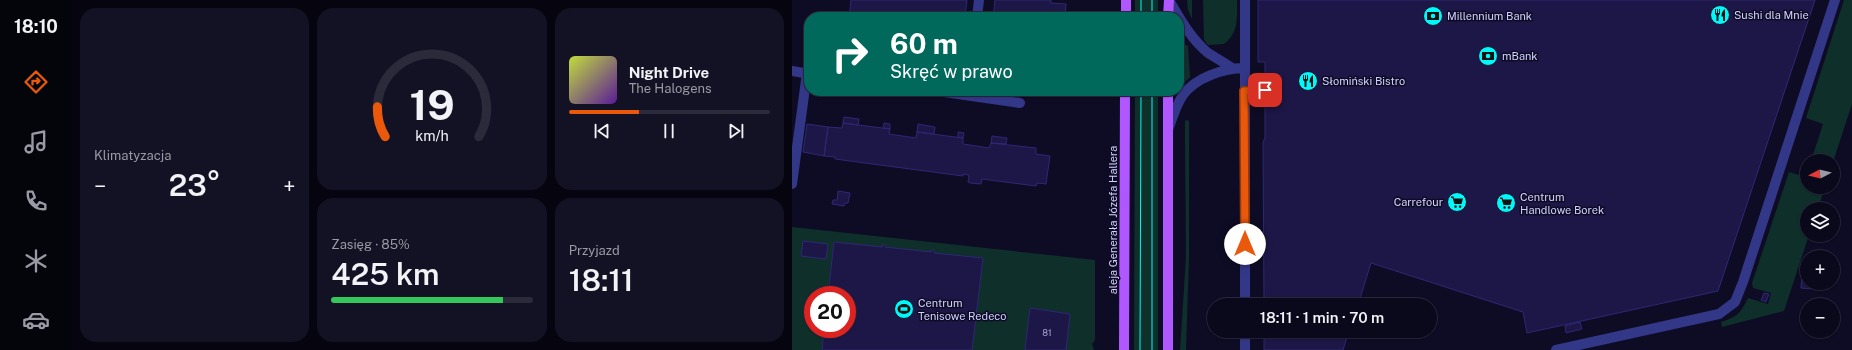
<!DOCTYPE html>
<html lang="pl">
<head>
<meta charset="utf-8">
<style>
	:root { --surface:#0a091c; --page:#131225; --text:#f1f3f6; --muted:#999aa3; --line:#2a2a3b; --accent:#ea580c }
	body { margin:0; font-family:"Public Sans",sans-serif; background:var(--page); color:var(--text); height:100vh; display:flex; flex-direction:column; font-size:15px; white-space:nowrap }
	* { box-sizing:border-box; margin:0 }
	p { font-size:13px; color:var(--muted) }
	.icon { flex:none; width:22px; height:22px; fill:none; stroke:currentColor; stroke-width:2; stroke-linecap:round; stroke-linejoin:round }
	.map { position:relative; flex:1; overflow:hidden }
	.details { display:flex; flex-direction:column; gap:8px; padding:8px; background:#06050f; width:720px }
	.details>* { flex:none }
	.top-card { position:absolute; left:12px; top:12px; width:380px; height:84px; border-radius:16px; box-shadow:0 1px 3px #0004,0 0 0 1px var(--line); background:#00695c; color:#fff; overflow:hidden }
	.needle { width:26px; rotate:263deg }
	.controls { position:absolute; left:1008px; top:154px; display:grid; gap:8px }
	.controls a { display:grid; place-items:center; width:40px; height:40px; border-radius:50%; background:var(--surface); box-shadow:0 1px 3px #0004,0 0 0 1px var(--line); font-size:20px }
	.speed { position:absolute; left:12px; top:286px; display:flex; gap:8px; font-size:20px; font-weight:700; text-align:center }
	.speed>* { display:grid; place-content:center; width:52px; height:52px; border-radius:50%; background:var(--surface); box-shadow:0 1px 3px #0004,0 0 0 1px var(--line); line-height:1 }
	.speed .limit { border:6px solid #d22; background:#fff; color:#111 }
	.pin { position:absolute; display:grid; place-items:center; width:34px; height:34px; color:#fff; margin:-17px; border-radius:8px; box-shadow:0 2px 6px #0006 }
	.me { position:absolute; width:44px; margin:-22px; rotate:0deg; stroke-linejoin:round; filter:drop-shadow(0 0 3px #0008) }
	.turn { display:flex; align-items:center; gap:14px; height:84px; padding:0 20px; font-size:18px }
	.turn .icon { width:52px; height:52px; stroke-width:2.5 }
	.turn b { display:block; font-size:28px; line-height:34px }
	.big { font-size:30px; font-weight:600; line-height:1.1 }
	.details .card { flex:1; display:flex; flex-direction:column; justify-content:center; gap:6px; min-width:0; padding:0 14px; border-radius:16px; background:var(--page) }
	.details .dial { align-items:center; gap:0 }
	.dial svg { height:104px; overflow:visible; fill:none; stroke:var(--line); stroke-width:7; stroke-linecap:round; text-anchor:middle }
	.dial text { fill:var(--text); stroke:none }
	.song { display:flex; align-items:center; gap:12px }
	.cover { width:48px; height:48px; border-radius:6px; background:linear-gradient(135deg,hsl(70 70% 55%),hsl(270 70% 35%)) }
	.played { height:4px; border-radius:2px; background:linear-gradient(90deg,var(--accent) 35%,var(--line) 35%) }
	.keys { display:flex; justify-content:space-around; direction:ltr }
	.heat { display:flex; justify-content:space-between; align-items:center; font-size:22px; direction:ltr }
	.charge { height:6px; border-radius:3px; background:linear-gradient(90deg,#34c759 85%,var(--line) 0) }
	.details .tiles { flex:1; display:grid; gap:8px; grid-template-columns:repeat(3,1fr) }
	.card:first-child { grid-row:span 2 }
	.trip { position:absolute; left:415px; top:298px; width:230px; height:40px; border-radius:20px; background:var(--surface); box-shadow:0 1px 3px #0004,0 0 0 1px var(--line); font-weight:600; line-height:40px; text-align:center }
	main { display:flex; flex:1; min-height:0 }
	.tab-bar { display:flex; flex-direction:column; width:72px; justify-content:space-around; align-items:center; background:#04040b; color:var(--muted) }
	.tab-bar .icon { width:28px; height:28px }
	.tab-bar .active { color:var(--accent) }
	.tab-bar b { font-size:18px; color:var(--text) }
	.map>svg:first-child { display:block }
</style>
</head>
<body>
<main>
<nav class="tab-bar">
<b>18:10</b>
<svg class="icon active" aria-label="directions" viewBox="0 0 24 24"><path d="M12 3l9 9-9 9-9-9zM9 14v-3h6M13 9l2 2-2 2"/></svg>
<svg class="icon" aria-label="music" viewBox="0 0 24 24"><path d="M9 18V5l10-2v13"/><circle cx="6" cy="18" r="3"/><circle cx="16" cy="16" r="3"/></svg>
<svg class="icon" aria-label="phone" viewBox="0 0 24 24"><path d="M5 4h4l2 5-3 2q2 4 5 5l2-3 5 2v4C11 20 4 13 5 4z"/></svg>
<svg class="icon" aria-label="climate" viewBox="0 0 24 24"><path d="M12 3v18M4 7l16 10M4 17L20 7"/></svg>
<svg class="icon" aria-label="car" viewBox="0 0 24 24"><path d="M5 17H2v-5l4-1 3-4h7l3 4 3 1v5h-3M9 17h6M6 11h13"/><circle cx="7" cy="17" r="2"/><circle cx="17" cy="17" r="2"/></svg>
</nav>
<section class="details">
<div class="tiles">
<div class="card"><p>Klimatyzacja</p>
<div class="heat"><a>−</a><b class="big">23°</b><a>+</a></div>
</div>
<div class="card dial"><svg viewBox="0 0 100 80">
<path d="M14 69A42 42 0 1 1 86 69"/>
<path d="M14 69A42 42 0 0 1 8 46" stroke="#ea580c"/>
<text x="50" y="56" font-size="32" font-weight="700">19</text>
<text x="50" y="72" font-size="11">km/h</text>
</svg></div>
<div class="card">
<div class="song"><i class="cover"></i><div><b>Night Drive</b><p>The Halogens</p></div></div>
<div class="played"></div>
<div class="keys"><svg class="icon" aria-label="previous" viewBox="0 0 24 24"><path d="M18 5L8 12l10 7zM5 5v14"/></svg><svg class="icon" aria-label="pause" viewBox="0 0 24 24"><path d="M8 5v14M16 5v14"/></svg><svg class="icon" aria-label="next" viewBox="0 0 24 24"><path d="M6 5l10 7-10 7zM19 5v14"/></svg></div>
</div>
<div class="card"><p>Zasięg · 85%</p><b class="big">425 km</b><div class="charge"></div></div>
<div class="card"><p>Przyjazd</p><b class="big">18:11</b></div>
</div>
</section>
<div class="map">
<svg width="1060" height="350" viewBox="0 0 1060 350">
	<rect width="100%" height="100%" fill="#0e0c25"/>
	<path fill="#0f2f2b" fill-rule="evenodd" d="M343,0H366V17H343Z
		M395,0H400V19L396,10Z
		M411,0H445C445,17 447,33 432,44L416,45L412,40Z
		M1052,0H1060V104L1041,162L1019,161L1031,124L1014,118Z
		M391,43L396,46L398,77L390,85L387,83V44Z
		M343,91H366V350H342Z
		M395,120L397,121V257L394,350H388L394,257L393,141V121Z
		M997,172L1013,177L1015,173V187H1033L1026,209H1015V235H1017L992,311L930,327L929,322C946,316 948,314 956,298L976,304L979,293L961,288L960,283Z
		M0,227L303,260V340L300,344L302,350H0ZM21,295H55V329H21Z"/>
	<path fill="#1c1747" stroke="#2f2775" d="M59,0H175L173,17H57Z
		M203,0H259V3L274,4L273,17H201Z
		M466,0H1023L926,291L735,333L731,312L579,263L566,305H472L471,143L473,137V62H466Z
		M52,117L67,119L66,125L51,123Z
		M51,123L98,129L97,134L124,138L125,132L171,138V144L197,148L199,143L244,148V154L258,156L254,184L245,183L244,186L190,179L189,184L178,183L176,182L177,175L171,174V176L43,159V157L32,156L36,127L50,128Z
		M92,123L98,124V129L91,128Z
		M15,124L36,127L32,156L11,152Z
		M126,124L143,127L142,134L125,132Z
		M166,132L172,133L171,138L166,137Z
		M200,136L215,138L214,144L199,143Z
		M46,191L58,193L56,203H53L52,206L40,204L41,200H45Z
		M11,241L36,244L34,259L9,256Z
		M42,242L90,247L91,244L93,245V247L139,252V250H142V253L191,258L180,350H30L32,329H55V295H36Z
		M1010,275H1015V283H1021V289L1009,288Z
		M972,293L977,294L974,302L969,300Z
		M238,308L278,314L274,350H233Z
		M788,322L790,329L774,333L773,326Z
		M472,331H557L551,350H472Z"/>
	<g fill="none" stroke-linecap="round" stroke-linejoin="round">
		<path stroke="#333788" stroke-width="10" d="M377,0C388,19 399,39 416,53C424,58 433,63 440,68
			M185,17L187,0
			M0,71L17,74
			M145,91L228,103
			M452,91L473,90
			M376,130C380,119 384,105 391,95C403,78 432,68 452,68
			M0,184L15,73
			M453,305V0
			M453,331V350
			M764,350L927,314L943,302L951,282L1043,0"/>
		<path stroke="#b157ff" stroke-width="10" d="M334,17V0
			M376,17L377,0
			M332,350L333,91
			M376,350V91"/>
		<path stroke="#00f8fb" stroke-width="1" d="M349,0V17
			M360,17V0
			M360,91V350
			M348,350L349,91"/>
	</g>
	<g fill="none" stroke-linecap="round" stroke-linejoin="round">
		<defs>
			<path id="route" d="M453,244L452,91L473,90"/>
		</defs>
		<use href="#route" stroke="#983908" stroke-width="10"/>
		<use href="#route" stroke="#ea580c" stroke-width="7"/>
	</g>
	<defs>
		<symbol id="restaurant-disc" viewBox="-11 -11 22 22"><circle r="9.5" fill="#00f8fb" stroke="#0e0c25"/><path d="M-5-6h1v4h1v-4h1v4h1v-4h1v5L-1.5 .5V6h-2V.5L-5-1ZM5-6V6H3V1.5H1.5Q1.5-4 5-6Z" fill="#111"/></symbol>
		<symbol id="bank-disc" viewBox="-11 -11 22 22"><circle r="9.5" fill="#00f8fb" stroke="#0e0c25"/><path d="M-6-4H6V4H-6ZM0-2.3a2.3 2.3 0 1 0 0 4.6a2.3 2.3 0 1 0 0-4.6Z" fill="#111"/></symbol>
		<symbol id="supermarket-disc" viewBox="-11 -11 22 22"><circle r="9.5" fill="#00f8fb" stroke="#0e0c25"/><path d="M-6-5.5h2.5l.6 2H6L4.5 2H-2.5L-4.4-4H-6ZM-1.5 3.2a1.3 1.3 0 1 0 .1 0ZM3 3.2a1.3 1.3 0 1 0 .1 0Z" fill="#111"/></symbol>
		<symbol id="stadium-disc" viewBox="-11 -11 22 22"><circle r="9.5" fill="#00f8fb" stroke="#0e0c25"/><path d="M0-5a6.5 5 0 1 0 0 10a6.5 5 0 1 0 0-10ZM-3.5-1.8h7v3.6h-7Z" fill="#111"/></symbol>
	</defs>
	<g fill-rule="evenodd">
		<use href="#restaurant-disc" x="917" y="4" width="22" height="22"/>
		<use href="#bank-disc" x="630" y="5" width="22" height="22"/>
		<use href="#bank-disc" x="685" y="45" width="22" height="22"/>
		<use href="#restaurant-disc" x="505" y="70" width="22" height="22"/>
		<use href="#supermarket-disc" x="654" y="191" width="22" height="22"/>
		<use href="#supermarket-disc" x="703" y="192" width="22" height="22"/>
		<use href="#stadium-disc" x="101" y="298" width="22" height="22"/>
	</g>
	<g text-anchor="middle" dominant-baseline="central" stroke-width="3" stroke-linejoin="round" paint-order="stroke">
		<g font-size="9" fill="#a4a2d1">
			<text x="255" y="332">81</text>
		</g>
		<g font-size="11" fill="#d1d0ff" stroke="#0e0c25" text-anchor="start">
			<text x="942" y="15">Sushi dla Mnie</text>
			<text x="655" y="16">Millennium Bank</text>
			<text x="710" y="56">mBank</text>
			<text x="530" y="81">Słomiński Bistro</text>
			<text x="728" y="197">Centrum<tspan x="728" dy="13">Handlowe Borek</tspan></text>
			<text x="651" y="202" text-anchor="end">Carrefour</text>
			<text x="126" y="303">Centrum<tspan x="126" dy="13">Tenisowe Redeco</tspan></text>
		</g>
		<g font-size="11" fill="#d1d0ff" stroke="#0e0c25">
			<text transform="translate(321 220) rotate(-90)">aleja Generała Józefa Hallera</text>
		</g>
	</g>
</svg>
<div class="controls">
<a><svg class="needle" viewBox="-14 -14 28 28"><path d="M0-13l5 13h-10z" fill="#e53935"/><path d="M0 13l5-13h-10z" fill="#999aa3"/></svg></a>
<a><svg class="icon" aria-label="layers" viewBox="0 0 24 24"><path d="M12 4l9 5-9 5-9-5zM3 14l9 5 9-5"/></svg></a>
<a>+</a>
<a>−</a>
</div>
<div class="speed"><div class="limit">20</div></div>
<div class="pin" style="left:473px;top:90px;background:#d93025"><svg class="icon" aria-label="arrive" viewBox="0 0 24 24"><path d="M6 21V4h12l-3 4 3 4H6"/></svg></div>
<svg class="me" style="left:453px;top:244px" viewBox="-20 -20 40 40"><circle r="19" fill="#fff"/><path d="M0-13L10 11 0 6-10 11z" fill="#ea580c"/></svg>
<div class="trip">18:11 · 1 min · 70 m</div>
<div class="top-card">
<div class="turn"><svg class="icon" aria-label="right" viewBox="0 0 24 24"><path d="M7 20v-9h11M14 6l5 5-5 5"/></svg><div><b>60 m</b>Skręć w prawo</div></div>
</div>
</div>
</main>
</body>
</html>
